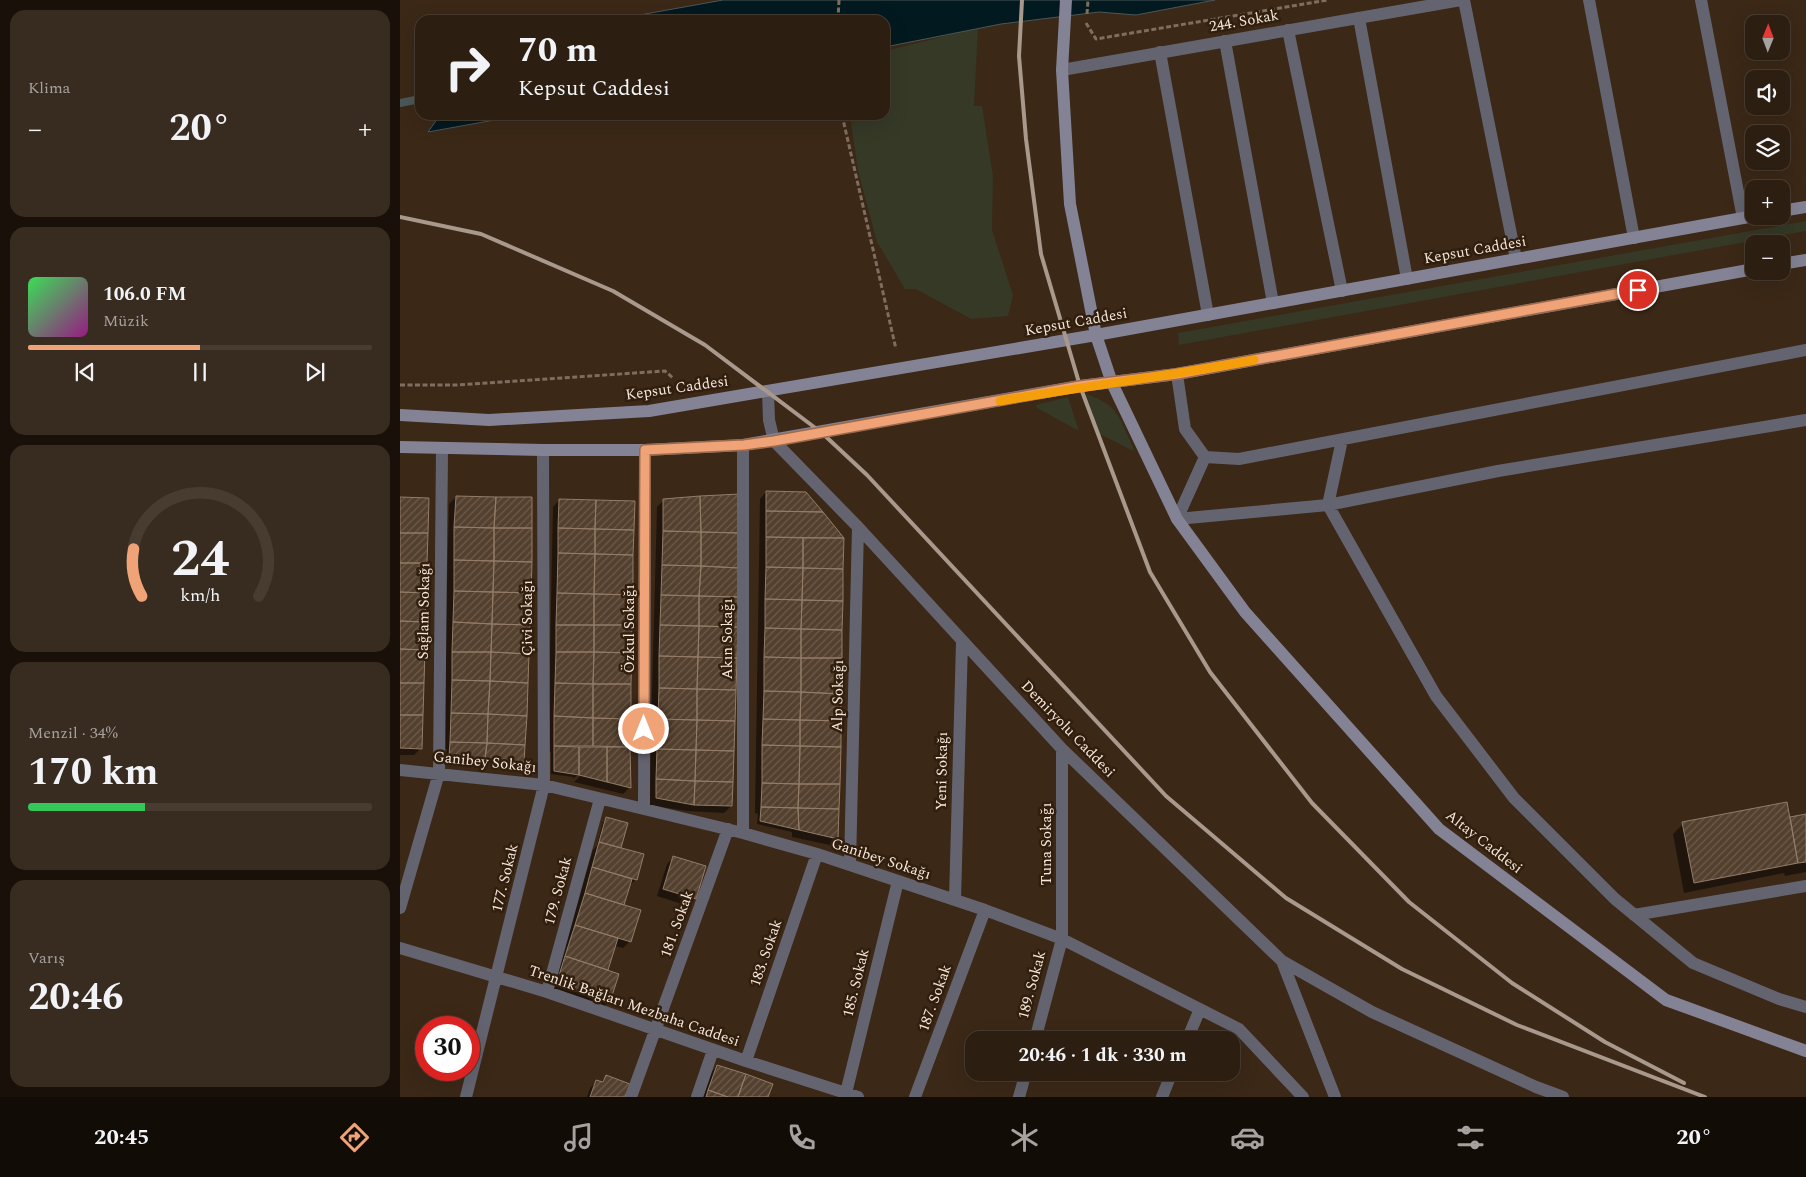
<!DOCTYPE html>
<html lang="tr">
<head>
<meta charset="utf-8">
<style>
	:root { --surface:#2c1e11; --page:#382b1f; --text:#f1f3f6; --muted:#a6a29f; --line:#483c31; --accent:#efa377 }
	body { margin:0; font-family:Spectral,serif; background:var(--page); color:var(--text); height:100vh; display:flex; flex-direction:column; font-size:19px; white-space:nowrap }
	* { box-sizing:border-box; margin:0 }
	p { font-size:16px; color:var(--muted) }
	.icon { flex:none; width:28px; height:28px; fill:none; stroke:currentColor; stroke-width:2; stroke-linecap:round; stroke-linejoin:round }
	.map { position:relative; flex:1; overflow:hidden }
	.side { display:flex; flex-direction:column; gap:10px; padding:10px; background:#181009; width:400px }
	.side>* { flex:none }
	.banner { position:absolute; left:15px; top:15px; width:475px; height:105px; border-radius:15px; box-shadow:0 5px 20px #0002,0 0 0 1px var(--line); background:#2c1e11; color:var(--text); overflow:hidden }
	.needle { width:32px; rotate:1deg }
	.controls { position:absolute; left:1345px; top:15px; display:grid; gap:10px }
	.controls a { display:grid; place-items:center; width:45px; height:45px; border-radius:10px; background:var(--surface); box-shadow:0 5px 20px #0002,0 0 0 1px var(--line); font-size:25px }
	.speed { position:absolute; left:15px; top:1016px; display:flex; gap:10px; font-size:25px; font-weight:700; text-align:center }
	.speed>* { display:grid; place-content:center; width:65px; height:65px; border-radius:50%; background:var(--surface); box-shadow:0 5px 20px #0002,0 0 0 1px var(--line); line-height:1 }
	.speed .limit { border:8px solid #d22; background:#fff; color:#111 }
	.pin { position:absolute; display:grid; place-items:center; width:42px; height:42px; color:#fff; margin:-21px; border:2px solid #fff; border-radius:50%; box-shadow:0 1px 5px #0007 }
	.me { position:absolute; width:55px; margin:-28px; rotate:0deg; stroke-linejoin:round; filter:drop-shadow(0 0 4px #0008) }
	.turn { display:flex; align-items:center; gap:18px; height:105px; padding:0 20px; font-size:22px }
	.turn .icon { width:65px; height:65px; stroke-width:2.5 }
	.turn b { display:block; font-size:35px; line-height:42px }
	.big { font-size:38px; font-weight:700; line-height:1.1 }
	.side .widget { flex:1; display:flex; flex-direction:column; justify-content:center; gap:8px; min-width:0; padding:0 18px; border-radius:15px; background:var(--page) }
	.side .dial { align-items:center; gap:0 }
	.dial svg { height:130px; overflow:visible; fill:none; stroke:var(--line); stroke-width:7; stroke-linecap:round; text-anchor:middle }
	.dial text { fill:var(--text); stroke:none }
	.song { display:flex; align-items:center; gap:15px }
	.cover { width:60px; height:60px; border-radius:8px; background:linear-gradient(135deg,hsl(130 70% 55%),hsl(310 70% 35%)) }
	.played { height:5px; border-radius:2px; background:linear-gradient(90deg,var(--accent) 50%,var(--line) 50%) }
	.keys { display:flex; justify-content:space-around; direction:ltr }
	.heat { display:flex; justify-content:space-between; align-items:center; font-size:28px; direction:ltr }
	.charge { height:8px; border-radius:4px; background:linear-gradient(90deg,#34c759 34%,var(--line) 0) }
	.trip { position:absolute; left:565px; top:1031px; width:275px; height:50px; border-radius:15px; background:var(--surface); box-shadow:0 5px 20px #0002,0 0 0 1px var(--line); font-weight:700; line-height:50px; text-align:center }
	.menu { display:flex; height:80px; justify-content:space-around; align-items:center; background:#120c07; color:var(--muted) }
	.menu .icon { width:35px; height:35px }
	.menu .selected { color:var(--accent) }
	.menu b { font-size:22px; color:var(--text) }
	main { display:flex; flex:1; min-height:0 }
	.map>svg:first-child { display:block }
</style>
</head>
<body>
<main>
<section class="side">
<div class="widget"><p>Klima</p>
<div class="heat"><a>−</a><b class="big">20°</b><a>+</a></div>
</div>
<div class="widget">
<div class="song"><i class="cover"></i><div><b>106.0 FM</b><p>Müzik</p></div></div>
<div class="played"></div>
<div class="keys"><svg class="icon" aria-label="previous" viewBox="0 0 24 24"><path d="M18 5L8 12l10 7zM5 5v14"/></svg><svg class="icon" aria-label="pause" viewBox="0 0 24 24"><path d="M8 5v14M16 5v14"/></svg><svg class="icon" aria-label="next" viewBox="0 0 24 24"><path d="M6 5l10 7-10 7zM19 5v14"/></svg></div>
</div>
<div class="widget dial"><svg viewBox="0 0 100 80">
<path d="M14 69A42 42 0 1 1 86 69"/>
<path d="M14 69A42 42 0 0 1 9 40" stroke="#efa377"/>
<text x="50" y="56" font-size="32" font-weight="700">24</text>
<text x="50" y="72" font-size="11">km/h</text>
</svg></div>
<div class="widget"><p>Menzil · 34%</p><b class="big">170 km</b><div class="charge"></div></div>
<div class="widget"><p>Varış</p><b class="big">20:46</b></div>
</section>
<div class="map">
<svg width="1406" height="1097" viewBox="0 0 1406 1097">
	<defs>
		<pattern id="building-hatch" width="6" height="6" patternUnits="userSpaceOnUse" patternTransform="scale(1.25)"><rect width="6" height="6" fill="#54402e"/><path d="M-1 1l2-2M0 6l6-6M5 7l2-2" fill="none" stroke="#6d5c4c"/></pattern>
	</defs>
	<rect width="100%" height="100%" fill="#3b2817"/>
	<path fill="#353926" d="M578,28L574,106H582L593,176L592,230L613,295L608,316L571,319L516,289H505L477,242L458,171L450,115H485V51Z
		M1406,221V231L779,345L778,333Z
		M686,394C720,406 718,416 733,447V451L700,434Z
		M668,397L679,431L637,408L636,405Z"/>
	<path fill="#02191f" stroke="#4b5758" d="M323,0H815L736,15L699,12L601,24L485,47V20H212Z
		M40,115H122L28,132Z"/>
	<path fill="#0007" d="M366,492L406,494L442,538L436,838L430,845L392,837V832L357,824L358,814L355,813L360,499Z
		M56,497L123,762L119,765L46,759L47,749L43,748L49,504Z
		M0,498L21,748L14,755H0Z
		M159,500L234,502L230,787L223,794L174,782L185,771L183,770L173,779V777L151,774V752H148L153,507Z
		M264,500L331,806L324,813L287,811L249,805L257,507Z
		M1406,815V872L1385,876L1384,873L1284,893L1273,834L1283,824L1389,818Z
		M206,819L236,879L229,886L222,906L230,941L223,948L215,946L207,971L209,1001L202,1008L150,991L193,850L197,846L203,822Z
		M273,858L304,867L295,899L288,906L257,896L267,864Z
		M317,1066L367,1097H302L311,1073Z
		M206,1077L224,1097H187L190,1088L197,1081L201,1082Z"/>
	<g fill="none" stroke-linecap="round" stroke-linejoin="round">
		<path stroke="#4b5758" stroke-width="8" d="M0,103L20,99"/>
	</g>
	<path fill="url(#building-hatch)" stroke="#937d69" d="M366,491L406,492L423,512L366,511Z
		M340,494V533L301,532L300,496Z
		M56,496L96,497L94,528L54,527Z
		M300,496L301,532L263,531V499Z
		M0,497L29,498L28,533H0Z
		M96,497H132V528H94Z
		M159,499L196,500L195,529L158,528Z
		M196,500L235,501L234,530L195,529Z
		M366,511L423,512L444,538L366,537Z
		M54,527L94,528V561L54,560Z
		M94,528H132V562L94,561Z
		M158,528L195,529V554L158,553Z
		M195,529L234,530L233,555L195,554Z
		M263,531L301,532V566L262,565Z
		M301,532L340,533L339,568L301,566Z
		M0,533H28L27,563H0Z
		M366,537L403,538V568L366,567Z
		M403,538H444L443,569L403,568Z
		M158,553L195,554L194,594L157,593Z
		M195,554L233,555V595L194,594Z
		M54,560L94,561L93,592L54,591Z
		M94,561L132,562L131,593L93,592Z
		M0,563H27L26,593L0,592Z
		M262,565L301,566L299,596L261,595Z
		M301,566L339,568L338,597L299,596Z
		M366,567L403,568L402,600L365,599Z
		M403,568L443,569V601L402,600Z
		M54,591L93,592L92,624L53,622Z
		M0,592L26,593L25,622L0,621Z
		M93,592L131,593L130,625L92,624Z
		M157,593L194,594V625H156Z
		M194,594L233,595L232,625H194Z
		M261,595L299,596V626L260,625Z
		M299,596L338,597V627L299,626Z
		M365,599L402,600L401,629L365,628Z
		M402,600L443,601L442,630L401,629Z
		M0,621L25,622V650L0,649Z
		M53,622L92,624L91,652H52Z
		M92,624L130,625L129,654L91,652Z
		M156,625H194V652H156Z
		M194,625H232V653L194,652Z
		M260,625L299,626L298,657L259,656Z
		M299,626L338,627L337,658L298,657Z
		M365,628L401,629V658L364,657Z
		M401,629L442,630V658H401Z
		M0,649L25,650L24,683H0Z
		M52,652H91L90,681L52,680Z
		M91,652L129,654L128,683L90,681Z
		M156,652H194L193,684L155,683Z
		M194,652L232,653L231,684H193Z
		M259,656L298,657L297,689L259,688Z
		M298,657L337,658L336,690L297,689Z
		M364,657L401,658V692L364,691Z
		M401,658H442L441,694L401,692Z
		M52,680L90,681L88,714L51,713Z
		M90,681L128,683L127,716L88,714Z
		M0,683H24L23,715H0Z
		M155,683L193,684V718L154,716Z
		M193,684H231V719L193,718Z
		M259,688L297,689V720L258,719Z
		M297,689L336,690L335,721L297,720Z
		M364,691L401,692L400,720L363,719Z
		M401,692L441,694V721L400,720Z
		M51,713L88,714L87,743L50,742Z
		M88,714L127,716L125,745L87,743Z
		M0,715H23L22,749L0,748Z
		M154,716L193,718V746H154Z
		M193,718L231,719L230,747L193,746Z
		M258,719L297,720L296,750L257,749Z
		M363,719L400,720V746L362,745Z
		M297,720L335,721L334,751L296,750Z
		M400,720L441,721V747L400,746Z
		M50,742L87,743L85,759L49,756Z
		M87,743L125,745L124,763L85,759Z
		M362,745L400,746L399,784L362,783Z
		M154,746L179,747V775L154,771Z
		M400,746L441,747L440,784H399Z
		M179,747H207V782L179,775Z
		M207,747H230L231,788L207,782Z
		M257,749L296,750L295,781L256,779Z
		M296,750L334,751L333,782L295,781Z
		M256,779L295,781L294,805L256,798Z
		M295,781L333,782L332,806L294,805Z
		M362,783L399,784L398,808L361,807Z
		M399,784H440L439,809L398,808Z
		M1387,802L1398,863L1294,883L1282,822Z
		M361,807L398,808L399,830L360,821Z
		M398,808L439,809L438,839L399,830Z
		M1406,814V862L1398,863L1390,817Z
		M206,817L228,823L221,848L199,842Z
		M199,842L244,854L237,880L192,867Z
		M273,856L306,866L296,899L263,889Z
		M192,867L232,879L224,905L185,893Z
		M185,893L241,910L231,942L175,925Z
		M175,925L218,938L208,970L165,956Z
		M165,956L219,974L210,1002L156,985Z
		M317,1065L346,1074L338,1097H328L308,1090Z
		M346,1074L373,1084L368,1097H338Z
		M206,1075L230,1084L225,1097H190L196,1080L203,1082Z
		M308,1090L328,1097H306Z"/>
	<g fill="none" stroke-linecap="round" stroke-linejoin="round">
		<path stroke="#7f6e5f" stroke-width="3" stroke-dasharray="5 2.5" stroke-linecap="butt" d="M687,14L688,0
			M438,20L439,0
			M686,23L696,39L928,0
			M442,115L496,349
			M0,385H56L265,371L273,378"/>
		<path stroke="#646470" stroke-width="12" d="M662,70L1061,0"/>
		<path stroke="#646470" stroke-width="12" d="M1064,0L1116,259
			M1189,0L1234,238
			M1301,0L1343,218
			M959,18L1007,279
			M888,30L942,291
			M825,41L873,303
			M760,52L808,315
			M777,374L785,429L805,457L839,459L1406,350
			M368,391L369,420L374,441L458,527L662,749L882,961L935,1097
			M942,440L928,505L1036,696L1114,798L1215,899L1293,963L1379,999L1406,1007
			M805,457L777,519L928,505L1098,471L1406,420
			M0,770L144,785L244,809L343,833L417,854L585,910L662,939L839,1029L903,1097
			M244,809L245,450
			M343,833V445
			M450,865L458,527
			M555,900L562,642
			M0,908L39,773L42,450
			M1234,915L1406,886
			M0,948L147,992L346,1061L458,1097
			M882,961L972,1012L1136,1087L1163,1097
			M147,992L200,799
			M635,1040L662,939V749
			M787,1040L800,1009
			M346,1061L417,854
			M446,1093L498,881
			M66,1097L144,785L143,450
			M231,1097L328,829
			M297,1097L313,1050
			M515,1097L585,910
			M619,1097L626,1072
			M762,1097L772,1072"/>
		<path stroke="#848395" stroke-width="12" d="M666,0L662,70L670,204L696,335L712,383L777,519L845,612L1039,829L1266,1000L1406,1051
			M1381,211L1406,207
			M1381,264L1406,260
			M0,415L89,420L249,411L696,335L1354,216
			M0,447L143,450H245L343,445L680,386L777,374L1354,269"/>
		<path stroke="#a9998c" stroke-width="4" d="M622,0L619,56L626,139L641,254L680,386L750,572L810,672L912,803L1009,902L1112,983L1205,1042L1284,1083
			M0,217L81,234L213,291L305,345L422,433L467,475L766,796L886,898L1002,969L1117,1025L1305,1097"/>
	</g>
	<g fill="none" stroke-linecap="round" stroke-linejoin="round">
		<defs>
			<path id="route" d="M244,729L245,450L344,445L374,441L680,386L777,374L1238,290"/>
		</defs>
		<use href="#route" stroke="#9b6a4d" stroke-width="12"/>
		<use href="#route" stroke="#efa377" stroke-width="9"/>
		<path stroke="#f59e0b" stroke-width="9" d="M600,401C685,386 770,376 854,360"/>
	</g>
	<g text-anchor="middle" dominant-baseline="central" stroke-width="5" stroke-linejoin="round" paint-order="stroke">
		<g font-size="15" fill="#f5e8dd" stroke="#311e0d">
			<text transform="translate(844 21) rotate(-10)">244. Sokak</text>
			<text transform="translate(1075 250) rotate(-10)">Kepsut Caddesi</text>
			<text transform="translate(676 322) rotate(-10)">Kepsut Caddesi</text>
			<text transform="translate(277 388) rotate(-8)">Kepsut Caddesi</text>
			<text transform="translate(24 611) rotate(-89)">Sağlam Sokağı</text>
			<text transform="translate(127 618) rotate(-90)">Çivi Sokağı</text>
			<text transform="translate(229 629) rotate(-90)">Özkul Sokağı</text>
			<text transform="translate(327 639) rotate(-90)">Akın Sokağı</text>
			<text transform="translate(438 696) rotate(-89)">Alp Sokağı</text>
			<text transform="translate(668 729) rotate(46)">Demiryolu Caddesi</text>
			<text transform="translate(85 762) rotate(6)">Ganibey Sokağı</text>
			<text transform="translate(542 771) rotate(-89)">Yeni Sokağı</text>
			<text transform="translate(1084 842) rotate(38)">Altay Caddesi</text>
			<text transform="translate(646 844) rotate(-90)">Tuna Sokağı</text>
			<text transform="translate(481 859) rotate(18)">Ganibey Sokağı</text>
			<text transform="translate(105 878) rotate(-76)">177. Sokak</text>
			<text transform="translate(158 891) rotate(-75)">179. Sokak</text>
			<text transform="translate(277 924) rotate(-70)">181. Sokak</text>
			<text transform="translate(366 953) rotate(-71)">183. Sokak</text>
			<text transform="translate(456 983) rotate(-76)">185. Sokak</text>
			<text transform="translate(632 985) rotate(-75)">189. Sokak</text>
			<text transform="translate(535 998) rotate(-70)">187. Sokak</text>
			<text transform="translate(234 1006) rotate(19)">Trenlik Bağları Mezbaha Caddesi</text>
		</g>
	</g>
</svg>
<div class="controls">
<a><svg class="needle" viewBox="-14 -14 28 28"><path d="M0-13l5 13h-10z" fill="#e53935"/><path d="M0 13l5-13h-10z" fill="#a6a29f"/></svg></a>
<a><svg class="icon" aria-label="sound" viewBox="0 0 24 24"><path d="M4 9h4l5-4v14l-5-4H4zM17 9q2 3 0 6"/></svg></a>
<a><svg class="icon" aria-label="layers" viewBox="0 0 24 24"><path d="M12 4l9 5-9 5-9-5zM3 14l9 5 9-5"/></svg></a>
<a>+</a>
<a>−</a>
</div>
<div class="speed"><div class="limit">30</div></div>
<div class="pin" style="left:1238px;top:290px;background:#d93025"><svg class="icon" aria-label="arrive" viewBox="0 0 24 24"><path d="M6 21V4h12l-3 4 3 4H6"/></svg></div>
<svg class="me" style="left:244px;top:729px" viewBox="-20 -20 40 40"><circle r="17" fill="#efa377" stroke="#fff" stroke-width="3"/><path d="M0-11L8 9 0 5-8 9z" fill="#fff"/></svg>
<div class="trip">20:46 · 1 dk · 330 m</div>
<div class="banner">
<div class="turn"><svg class="icon" aria-label="right" viewBox="0 0 24 24"><path d="M7 20v-9h11M14 6l5 5-5 5"/></svg><div><b>70 m</b>Kepsut Caddesi</div></div>
</div>
</div>
</main>
<nav class="menu">
<b>20:45</b>
<svg class="icon selected" aria-label="directions" viewBox="0 0 24 24"><path d="M12 3l9 9-9 9-9-9zM9 14v-3h6M13 9l2 2-2 2"/></svg>
<svg class="icon" aria-label="music" viewBox="0 0 24 24"><path d="M9 18V5l10-2v13"/><circle cx="6" cy="18" r="3"/><circle cx="16" cy="16" r="3"/></svg>
<svg class="icon" aria-label="phone" viewBox="0 0 24 24"><path d="M5 4h4l2 5-3 2q2 4 5 5l2-3 5 2v4C11 20 4 13 5 4z"/></svg>
<svg class="icon" aria-label="climate" viewBox="0 0 24 24"><path d="M12 3v18M4 7l16 10M4 17L20 7"/></svg>
<svg class="icon" aria-label="car" viewBox="0 0 24 24"><path d="M5 17H2v-5l4-1 3-4h7l3 4 3 1v5h-3M9 17h6M6 11h13"/><circle cx="7" cy="17" r="2"/><circle cx="17" cy="17" r="2"/></svg>
<svg class="icon" aria-label="filters" viewBox="0 0 24 24"><path d="M4 7h16M4 17h16"/><circle cx="9" cy="7" r="2"/><circle cx="15" cy="17" r="2"/></svg>
<b>20°</b>
</nav>
</body>
</html>
